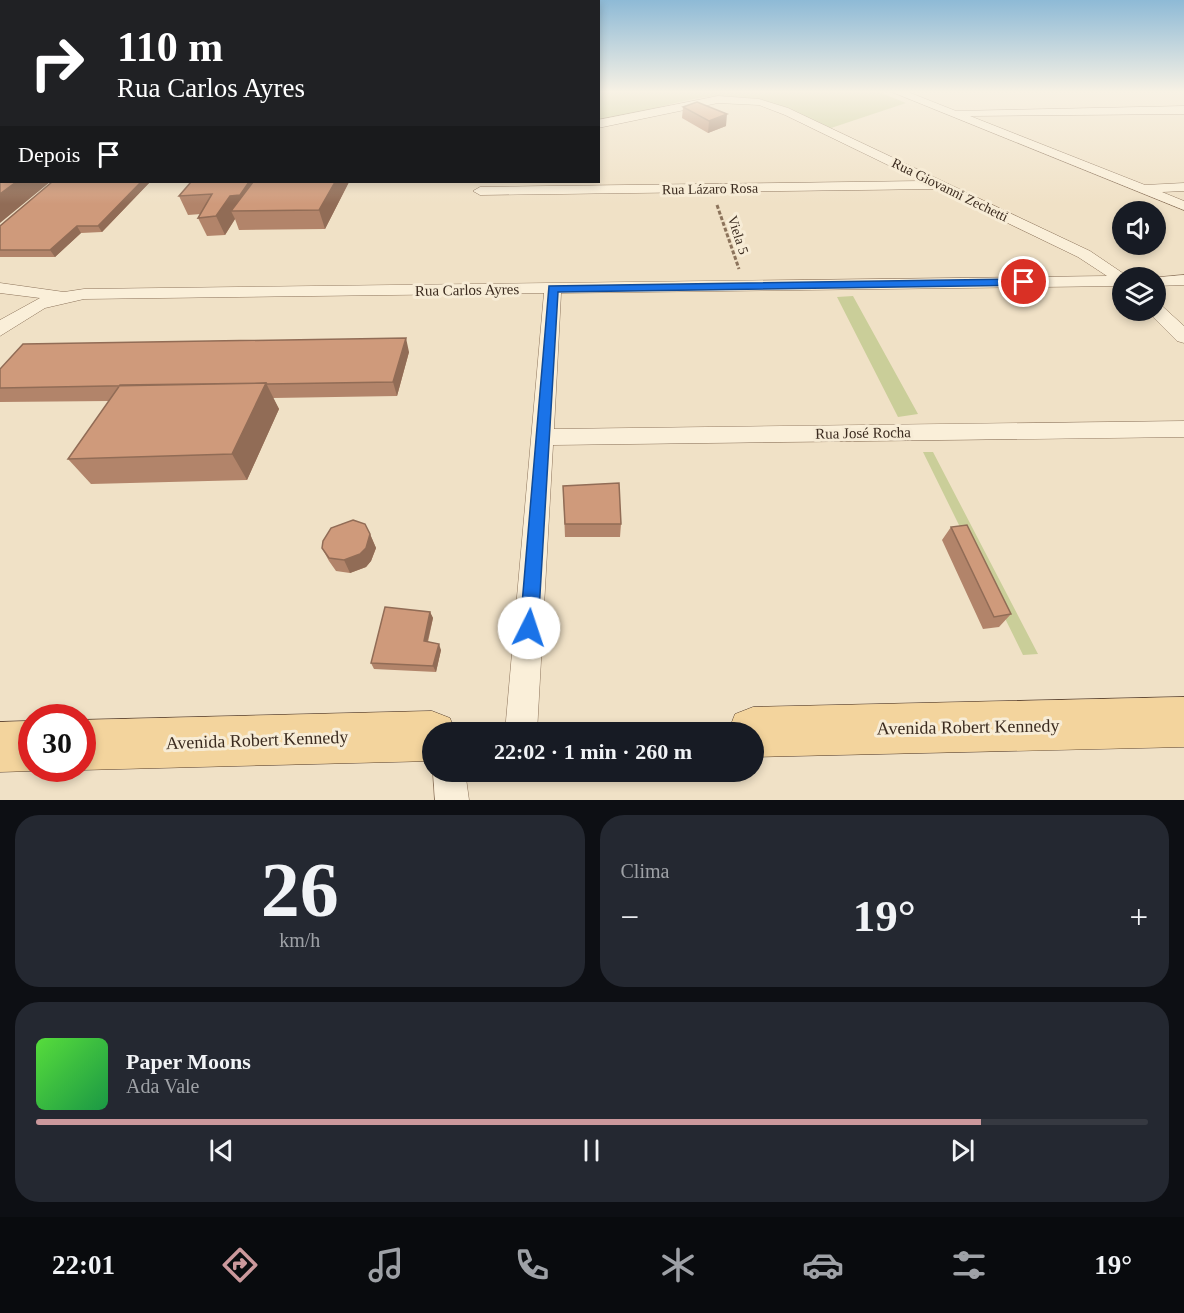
<!DOCTYPE html>
<html lang="pt">
<head>
<meta charset="utf-8">
<style>
	:root { --surface:#171b24; --page:#242831; --text:#f1f3f6; --muted:#9ea1a6; --line:#363941; --accent:#cb989c }
	body { margin:0; font-family:Georgia,serif; background:var(--page); color:var(--text); height:100vh; display:flex; flex-direction:column; font-size:22px; white-space:nowrap }
	* { box-sizing:border-box; margin:0 }
	p { font-size:20px; color:var(--muted) }
	.icon { flex:none; width:33px; height:33px; fill:none; stroke:currentColor; stroke-width:2; stroke-linecap:round; stroke-linejoin:round }
	.map { position:relative; height:800px; overflow:hidden }
	.details { display:flex; flex-direction:column; gap:15px; padding:15px; background:#0d0f14; flex:1 }
	.details>* { flex:none }
	.top-card { position:absolute; left:0px; top:0px; width:600px; height:183px; box-shadow:0 3px 9px #0003; background:#202124; color:#fff; overflow:hidden }
	.controls { position:absolute; left:1112px; top:201px; display:grid; gap:12px }
	.controls a { display:grid; place-items:center; width:54px; height:54px; border-radius:50%; background:var(--surface); box-shadow:0 3px 9px #0003; font-size:30px }
	.speed { position:absolute; left:18px; top:704px; display:flex; gap:12px; font-size:30px; font-weight:700; text-align:center }
	.speed>* { display:grid; place-content:center; width:78px; height:78px; border-radius:50%; background:var(--surface); box-shadow:0 3px 9px #0003; line-height:1 }
	.speed .limit { border:9px solid #d22; background:#fff; color:#111 }
	.pin { position:absolute; display:grid; place-items:center; width:51px; height:51px; color:#fff; margin:-26px; border:3px solid #fff; border-radius:50%; box-shadow:0 2px 6px #0007 }
	.me { position:absolute; width:66px; margin:-33px; rotate:4deg; stroke-linejoin:round; filter:drop-shadow(0 0 4px #0008) }
	.turn { display:flex; align-items:center; gap:21px; height:126px; padding:0 18px; font-size:27px }
	.turn .icon { width:78px; height:78px; stroke-width:2.5 }
	.turn b { display:block; font-size:42px; line-height:51px }
	.then { display:flex; align-items:center; height:57px; padding:0 18px; background:#0003; gap:12px; font-size:22px }
	.big { font-size:45px; font-weight:800; line-height:1.1 }
	.details .tile { flex:1; display:flex; flex-direction:column; justify-content:center; gap:9px; min-width:0; padding:0 21px; border-radius:24px; background:var(--page) }
	.details .dial { align-items:center; gap:0 }
	.dial b { font-size:78px; line-height:1 }
	.song { display:flex; align-items:center; gap:18px }
	.cover { width:72px; height:72px; border-radius:9px; background:linear-gradient(135deg,hsl(110 70% 55%),hsl(140 70% 35%)) }
	.played { height:6px; border-radius:3px; background:linear-gradient(90deg,var(--accent) 85%,var(--line) 85%) }
	.keys { display:flex; justify-content:space-around; direction:ltr }
	.heat { display:flex; justify-content:space-between; align-items:center; font-size:33px; direction:ltr }
	.details .tiles { flex:1; display:grid; gap:15px; grid-template-columns:1fr 1fr }
	.tile:last-child { grid-column:span 2 }
	.trip { position:absolute; left:422px; top:722px; width:342px; height:60px; border-radius:30px; background:var(--surface); box-shadow:0 3px 9px #0003; font-weight:800; line-height:60px; text-align:center }
	.tab-bar { display:flex; height:96px; justify-content:space-around; align-items:center; background:#090b0e; color:var(--muted) }
	.tab-bar .icon { width:42px; height:42px }
	.tab-bar .on { color:var(--accent) }
	.tab-bar b { font-size:27px; color:var(--text) }
	.map>svg:first-child { display:block }
</style>
</head>
<body>
<div class="map">
<svg width="1184" height="800" viewBox="0 0 1184 800">
	<rect width="100%" height="100%" fill="#f0e1c6"/>
	<path fill="#cace99" d="M598,92H879L906,103L831,128C783,106 739,87 684,101C656,107 628,119 599,119Z
		M853,296L918,414L898,417L837,297Z
		M923,452H933L1038,654L1023,655Z"/>
	<g fill="none" stroke-linecap="round" stroke-linejoin="round">
		<defs>
			<path id="minor" d="M892,92H908L956,111L1184,106V114L970,116L1145,185L1184,183V191L1162,192L1184,201V210Z
				M718,96L759,99L788,108L1090,251L1130,278H1122V286L561,293L554,429L1184,421V437L553,445L537,732H505L544,293L84,299L45,308L0,336V320L40,298L0,293V283L64,292L84,289L1107,276L1078,257L937,189L480,195L473,191L480,187L921,181L785,115L759,105L718,103L598,128V120Z
				M1184,275V285L1155,286V278H1149Z
				M1155,303L1161,305L1184,326V343L1177,341L1149,313L1147,310H1155Z
				M433,771H465L469,800H435Z"/>
			<path id="primary" d="M1184,697V747L753,757V732H728L735,714L753,707Z
				M432,711L450,718L455,732H432V761L82,770L77,768H82V720Z
				M32,721V768H40L32,771L0,772V722Z"/>
		</defs>
		<use href="#minor" stroke="#8c735b" stroke-width="1"/>
		<use href="#primary" stroke="#59412f" stroke-width="1"/>
		<path stroke="#8c735b" stroke-width="3" stroke-dasharray="4 2" stroke-linecap="butt" d="M717,205L739,269"/>
		<use href="#minor" fill="#faefd9" fill-rule="evenodd"/>
		<use href="#primary" fill="#f3d49d" fill-rule="evenodd"/>
	</g>
	<path fill="#b2846a" d="M0,92H2V126H0Z
		M683,107L726,126L708,133L682,118Z
		M52,182H150L102,232L81,233L55,257H0V226Z
		M349,182L325,229L239,230L235,219L225,235L207,236L198,218L201,214L188,215L179,196Z
		M409,352L397,396L273,398L279,409L247,480L91,484L68,459L109,401L0,402V369Z
		M563,486L621,524L620,537H565Z
		M951,527L1011,614L999,627L983,629L942,540Z
		M370,534L376,548L371,561L366,567L350,573L336,571L329,561L322,548Z
		M430,612L433,618L428,642L441,650L436,672L374,669L371,663Z"/>
	<path fill="#916c56" d="M727,114L726,126L708,133L709,121Z
		M16,182H50L0,223V194Z
		M141,182H150L102,232L98,226Z
		M249,182H268L231,211L235,219L225,235L216,216L230,196Z
		M335,182H349L325,229L319,210Z
		M77,226L81,233L55,257L50,250Z
		M406,338L409,352L397,396L393,382Z
		M266,383L279,409L247,480L232,454Z
		M370,534L376,548L371,561L366,567L350,573L344,560Z
		M430,612L433,618L426,647L424,641Z
		M439,644L441,650L436,672L433,666Z"/>
	<path fill="#cf9a7b" stroke="#916c56" stroke-width="1.5" d="M0,92H2V110H0Z
		M697,102L727,114L709,121L683,107Z
		M2,148V182H16L0,194V149Z
		M52,182H141L98,226H77L50,250H0V226Z
		M191,182H249L240,195L230,196L216,216L198,218L212,194L179,196Z
		M253,182H335L319,210L231,211Z
		M406,338L393,382L267,384L266,383L0,388V369L23,344Z
		M266,383L232,454L68,459L120,385Z
		M619,483L621,524H565L563,486Z
		M353,520L365,524L370,534L366,548L360,554L344,560L329,558L322,548L323,541L331,528Z
		M967,525L1011,614L994,617L951,527Z
		M385,607L430,612L424,641L439,644L433,666L371,663Z"/>
	<linearGradient id="sky" x2="0" y2="1"><stop stop-color="#8ebad6"/><stop offset="0.45" stop-color="#f8f2e5"/><stop offset="1" stop-color="#f8f2e5" stop-opacity="0"/></linearGradient>
	<rect width="1184" height="204" fill="url(#sky)"/>
	<path fill="#1a73e8" stroke="#114b97" stroke-width="1.5" d="M1024,279L1030,282L1028,285L558,292L538,628L535,635L529,637L522,635L520,628L549,286Z"/>
	<g text-anchor="middle" dominant-baseline="central" stroke-width="6" stroke-linejoin="round" paint-order="stroke">
		<g font-size="14" fill="#3b2b1f" stroke="#f7ecd6">
			<text transform="translate(710 189) rotate(-1)">Rua Lázaro Rosa</text>
			<text transform="translate(950 190) rotate(26)">Rua Giovanni Zechetti</text>
			<text transform="translate(738 235) rotate(72)">Viela 5</text>
		</g>
		<g font-size="15" fill="#3b2b1f" stroke="#f7ecd6">
			<text transform="translate(467 290) rotate(-1)">Rua Carlos Ayres</text>
			<text transform="translate(863 433) rotate(-1)">Rua José Rocha</text>
		</g>
		<g font-size="18" fill="#3b2b1f" stroke="#f7ecd6">
			<text transform="translate(968 727) rotate(-1)">Avenida Robert Kennedy</text>
			<text transform="translate(257 740) rotate(-2)">Avenida Robert Kennedy</text>
		</g>
	</g>
</svg>
<div class="controls">
<a><svg class="icon" aria-label="sound" viewBox="0 0 24 24"><path d="M4 9h4l5-4v14l-5-4H4zM17 9q2 3 0 6"/></svg></a>
<a><svg class="icon" aria-label="layers" viewBox="0 0 24 24"><path d="M12 4l9 5-9 5-9-5zM3 14l9 5 9-5"/></svg></a>
</div>
<div class="speed"><div class="limit">30</div></div>
<div class="pin" style="left:1024px;top:282px;background:#d93025"><svg class="icon" aria-label="arrive" viewBox="0 0 24 24"><path d="M6 21V4h12l-3 4 3 4H6"/></svg></div>
<svg class="me" style="left:529px;top:628px" viewBox="-20 -20 40 40"><circle r="19" fill="#fff"/><path d="M0-13L10 11 0 6-10 11z" fill="#1a73e8"/></svg>
<div class="trip">22:02 · 1 min · 260 m</div>
<div class="top-card">
<div class="turn"><svg class="icon" aria-label="right" viewBox="0 0 24 24"><path d="M7 20v-9h11M14 6l5 5-5 5"/></svg><div><b>110 m</b>Rua Carlos Ayres</div></div>
<div class="then">Depois<svg class="icon" aria-label="arrive" viewBox="0 0 24 24"><path d="M6 21V4h12l-3 4 3 4H6"/></svg></div>
</div>
</div>
<section class="details">
<div class="tiles">
<div class="tile dial"><b>26</b><p>km/h</p></div>
<div class="tile"><p>Clima</p>
<div class="heat"><a>−</a><b class="big">19°</b><a>+</a></div>
</div>
<div class="tile">
<div class="song"><i class="cover"></i><div><b>Paper Moons</b><p>Ada Vale</p></div></div>
<div class="played"></div>
<div class="keys"><svg class="icon" aria-label="previous" viewBox="0 0 24 24"><path d="M18 5L8 12l10 7zM5 5v14"/></svg><svg class="icon" aria-label="pause" viewBox="0 0 24 24"><path d="M8 5v14M16 5v14"/></svg><svg class="icon" aria-label="next" viewBox="0 0 24 24"><path d="M6 5l10 7-10 7zM19 5v14"/></svg></div>
</div>
</div>
</section>
<nav class="tab-bar">
<b>22:01</b>
<svg class="icon on" aria-label="directions" viewBox="0 0 24 24"><path d="M12 3l9 9-9 9-9-9zM9 14v-3h6M13 9l2 2-2 2"/></svg>
<svg class="icon" aria-label="music" viewBox="0 0 24 24"><path d="M9 18V5l10-2v13"/><circle cx="6" cy="18" r="3"/><circle cx="16" cy="16" r="3"/></svg>
<svg class="icon" aria-label="phone" viewBox="0 0 24 24"><path d="M5 4h4l2 5-3 2q2 4 5 5l2-3 5 2v4C11 20 4 13 5 4z"/></svg>
<svg class="icon" aria-label="climate" viewBox="0 0 24 24"><path d="M12 3v18M4 7l16 10M4 17L20 7"/></svg>
<svg class="icon" aria-label="car" viewBox="0 0 24 24"><path d="M5 17H2v-5l4-1 3-4h7l3 4 3 1v5h-3M9 17h6M6 11h13"/><circle cx="7" cy="17" r="2"/><circle cx="17" cy="17" r="2"/></svg>
<svg class="icon" aria-label="filters" viewBox="0 0 24 24"><path d="M4 7h16M4 17h16"/><circle cx="9" cy="7" r="2"/><circle cx="15" cy="17" r="2"/></svg>
<b>19°</b>
</nav>
</body>
</html>
